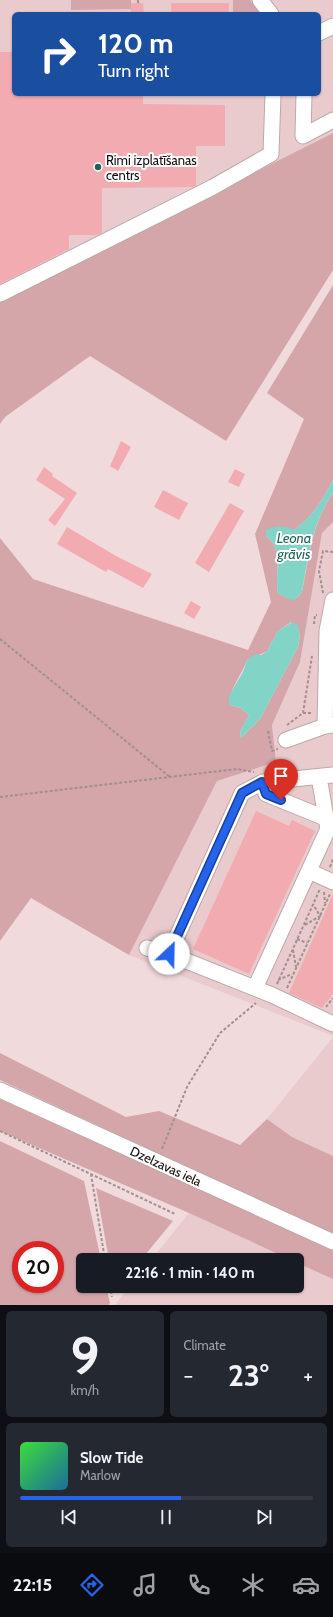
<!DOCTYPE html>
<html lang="en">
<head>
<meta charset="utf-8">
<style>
	:root { --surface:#171b24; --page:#242831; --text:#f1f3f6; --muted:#9ea1a6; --line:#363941; --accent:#2563eb }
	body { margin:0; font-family:Cabin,sans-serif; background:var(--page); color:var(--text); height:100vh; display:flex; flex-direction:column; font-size:15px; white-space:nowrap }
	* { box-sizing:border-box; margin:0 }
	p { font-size:13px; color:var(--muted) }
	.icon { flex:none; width:22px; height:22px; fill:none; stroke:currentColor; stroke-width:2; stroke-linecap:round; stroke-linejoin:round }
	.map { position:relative; height:1305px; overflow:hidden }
	.side { display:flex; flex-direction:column; gap:6px; padding:6px; background:#0d0f14; flex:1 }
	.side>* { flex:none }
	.banner { position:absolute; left:12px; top:12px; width:309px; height:84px; border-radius:6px; box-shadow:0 1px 3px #0004; background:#1a4fa0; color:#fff; overflow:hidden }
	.speed { position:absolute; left:12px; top:1241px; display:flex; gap:8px; font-size:20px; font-weight:700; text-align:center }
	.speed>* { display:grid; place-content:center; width:52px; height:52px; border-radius:50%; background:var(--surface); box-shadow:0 1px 3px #0004; line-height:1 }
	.speed .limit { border:6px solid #d22; background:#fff; color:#111 }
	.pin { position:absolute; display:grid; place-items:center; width:34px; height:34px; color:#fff; margin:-41px -17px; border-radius:50% 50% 50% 0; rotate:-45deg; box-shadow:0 0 4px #0007 }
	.pin .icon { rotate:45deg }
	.me { position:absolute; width:44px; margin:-22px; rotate:24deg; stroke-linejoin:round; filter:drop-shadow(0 0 3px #0008) }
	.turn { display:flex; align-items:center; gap:14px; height:84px; padding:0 20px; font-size:18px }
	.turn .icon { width:52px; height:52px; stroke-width:2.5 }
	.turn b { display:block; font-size:28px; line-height:34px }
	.big { font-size:30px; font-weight:700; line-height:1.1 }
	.side .card { flex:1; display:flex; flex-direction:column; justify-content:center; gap:6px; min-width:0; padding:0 14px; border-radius:6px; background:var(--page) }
	.side .dial { align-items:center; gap:0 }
	.dial b { font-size:52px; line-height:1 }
	.song { display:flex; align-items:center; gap:12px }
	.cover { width:48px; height:48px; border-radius:6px; background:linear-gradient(135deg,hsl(120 70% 55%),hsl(200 70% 35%)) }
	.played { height:4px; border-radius:2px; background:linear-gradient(90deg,var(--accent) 55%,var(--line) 55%) }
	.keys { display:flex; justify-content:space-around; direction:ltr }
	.heat { display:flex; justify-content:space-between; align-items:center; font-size:22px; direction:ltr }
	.side .tiles { flex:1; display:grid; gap:6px; grid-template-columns:1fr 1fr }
	.card:last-child { grid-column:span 2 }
	.trip { position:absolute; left:76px; top:1253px; width:228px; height:40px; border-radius:6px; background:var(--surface); box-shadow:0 1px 3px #0004; font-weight:700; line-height:40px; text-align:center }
	.menu { display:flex; height:64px; justify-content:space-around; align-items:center; background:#090b0e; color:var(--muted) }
	.menu .icon { width:28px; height:28px }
	.menu .selected { color:var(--accent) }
	.menu b { font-size:18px; color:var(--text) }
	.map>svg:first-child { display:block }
</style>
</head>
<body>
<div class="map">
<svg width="333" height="1305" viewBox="0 0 333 1305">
	<rect width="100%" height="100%" fill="#f1dadc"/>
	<path fill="#eacbcd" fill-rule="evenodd" d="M0,0H333V133L0,301ZM14,14H319V94H14Z
		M333,522V1036L129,955L217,781L276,762L272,725L300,662L322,533Z
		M333,1037V1156L292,1137L267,1119Z
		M189,1213L291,1260H151Z
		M297,1263L333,1279V1305H115L130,1286H297Z"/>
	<path fill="#d4a6aa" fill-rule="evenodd" d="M71,0H131V9L71,10Z
		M233,0H250L262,14H233Z
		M333,133V270L226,441L90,356L5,417L0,424V301Z
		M333,285V480C322,501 313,516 294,530L280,527L267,532L266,536C285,550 274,573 278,593L297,598L302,592C309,558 312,522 333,493V522L322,533L300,662L272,725L276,762L217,781L129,955L31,898L0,941V538L33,579L248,650L271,602L255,534L304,419L267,393ZM291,622L300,634L298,647L260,719L241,738L240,732L249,715L241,708L229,705C229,689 242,675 247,660L268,651C270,642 275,639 277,632Z
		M0,1053L126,1117L159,1111L240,1145L267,1119L292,1137L333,1156V1235L0,1080Z
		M0,1099L333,1250V1279L297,1263V1260H291L189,1213L0,1131Z
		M0,1141L84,1181L101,1260H83V1286H106L110,1303L109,1305H0ZM21,1250H55V1284H21Z
		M96,1188L173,1221L141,1260H109Z"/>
	<path fill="#82d5c6" d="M333,480V493C312,522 308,558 302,592L295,600L288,599L278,593C274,573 285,550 266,536V530C275,526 285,525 294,530C313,516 322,501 333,480Z
		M292,622L298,625L300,634L298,647L260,719L241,738L240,732L249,715L241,708L229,705V696L243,672L247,660L256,654L261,655L268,651C270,642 275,639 277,632Z"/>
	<path fill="#f2abb1" d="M131,3H143L144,14H131Z
		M171,3H229V14H171Z
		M0,52H14V94H143V104L225,105V146H196V186L193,187L102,188V233L98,235H69V249L0,284Z
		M121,441L131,447L118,471L110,466Z
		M44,467L53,474L52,476L77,493L55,526L48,520L65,499L36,480Z
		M235,469L245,474L239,487L228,482Z
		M163,490L188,503L179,520L154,507Z
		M230,503L244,511L209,572L195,563Z
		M67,527L116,556L152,574L143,588L108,569L106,572L57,544Z
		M191,601L201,607L194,619L184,613Z
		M256,811L289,826L292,820L315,831L249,974L193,949Z
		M333,894V994L322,1008L289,993Z"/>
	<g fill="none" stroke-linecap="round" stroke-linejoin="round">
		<defs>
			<path id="minor" d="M260,0L271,14
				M319,33L333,26
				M304,94L303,136L333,120
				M0,294L213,187L271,154L273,94
				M333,600L327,631L325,726L333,725
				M286,740L325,726
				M333,775L263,782L242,793L169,954L272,995L333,1024
				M263,782L266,794L325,818
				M309,871L333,882
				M147,948L169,954
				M255,988L328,829L319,777
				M0,1090L333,1242"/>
		</defs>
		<use href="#minor" stroke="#bea8a9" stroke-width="17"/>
		<path stroke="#a18f91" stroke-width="2" stroke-dasharray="3 2" stroke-linecap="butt" d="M138,3V0
			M323,593L319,571L323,551L333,552
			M314,624L315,615H317
			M0,639L170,777
			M303,713H312
			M287,725L303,713L312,656
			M268,731L272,751L278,749
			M0,797L237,769L254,772
			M330,867L333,859
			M324,892L325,903
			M305,925L320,916L313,904
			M297,939L307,943
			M293,950L296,967
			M278,980L292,974
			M277,984L320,889
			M287,988L330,894
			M326,1007L333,998
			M0,1131L175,1214
			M162,1149L187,1087L220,1033L256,1003
			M91,1174L105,1260
			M110,1286L112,1297"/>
		<use href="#minor" stroke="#fff" stroke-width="15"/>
	</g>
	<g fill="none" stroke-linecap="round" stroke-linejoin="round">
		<defs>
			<path id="route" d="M169,954L242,793L262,782L266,794L281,800"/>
		</defs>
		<use href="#route" stroke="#184099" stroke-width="10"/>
		<use href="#route" stroke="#2563eb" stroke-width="7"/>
	</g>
	<circle fill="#1a645a" stroke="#fff" stroke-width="1.5" cx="98" cy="167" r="4"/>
	<g text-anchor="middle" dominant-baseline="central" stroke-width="4" stroke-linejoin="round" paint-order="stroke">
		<g font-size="13" fill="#150d0e" stroke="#fff" text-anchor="start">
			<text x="106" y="160">Rimi izplatīšanas<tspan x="106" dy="15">centrs</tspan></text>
		</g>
		<g font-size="13" fill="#150d0e" stroke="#fff">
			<text transform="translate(166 1166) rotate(25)">Dzelzavas iela</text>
		</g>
		<g font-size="14" font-style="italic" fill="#206359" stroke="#fff">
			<text x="294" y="538">Leona<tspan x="294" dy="16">grāvis</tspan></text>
		</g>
	</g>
</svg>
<div class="speed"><div class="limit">20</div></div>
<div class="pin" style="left:281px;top:800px;background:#d93025"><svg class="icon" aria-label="arrive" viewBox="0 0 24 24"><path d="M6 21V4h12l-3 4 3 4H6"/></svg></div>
<svg class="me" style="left:169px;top:954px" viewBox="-20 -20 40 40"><circle r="19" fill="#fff"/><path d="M0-13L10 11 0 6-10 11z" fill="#2563eb"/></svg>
<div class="trip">22:16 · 1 min · 140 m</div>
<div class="banner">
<div class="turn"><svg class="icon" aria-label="right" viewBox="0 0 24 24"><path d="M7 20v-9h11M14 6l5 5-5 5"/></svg><div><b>120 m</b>Turn right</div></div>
</div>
</div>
<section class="side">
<div class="tiles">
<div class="card dial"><b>9</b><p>km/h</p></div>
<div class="card"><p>Climate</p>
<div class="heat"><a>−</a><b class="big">23°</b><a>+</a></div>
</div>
<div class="card">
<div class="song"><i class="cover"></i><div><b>Slow Tide</b><p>Marlow</p></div></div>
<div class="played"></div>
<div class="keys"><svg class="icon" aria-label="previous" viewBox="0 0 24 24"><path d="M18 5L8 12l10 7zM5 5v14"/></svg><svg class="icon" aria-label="pause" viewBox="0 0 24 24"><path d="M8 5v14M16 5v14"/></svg><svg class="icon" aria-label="next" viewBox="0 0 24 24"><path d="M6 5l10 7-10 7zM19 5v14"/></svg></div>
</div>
</div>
</section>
<nav class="menu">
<b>22:15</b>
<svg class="icon selected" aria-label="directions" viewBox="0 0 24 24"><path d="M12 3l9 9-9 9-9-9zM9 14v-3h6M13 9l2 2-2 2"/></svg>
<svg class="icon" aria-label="music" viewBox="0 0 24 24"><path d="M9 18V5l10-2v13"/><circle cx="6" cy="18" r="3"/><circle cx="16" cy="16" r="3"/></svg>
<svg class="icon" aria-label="phone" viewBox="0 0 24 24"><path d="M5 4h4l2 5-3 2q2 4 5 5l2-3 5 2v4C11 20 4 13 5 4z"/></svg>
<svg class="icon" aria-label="climate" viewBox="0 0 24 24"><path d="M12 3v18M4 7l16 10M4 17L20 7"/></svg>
<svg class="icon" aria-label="car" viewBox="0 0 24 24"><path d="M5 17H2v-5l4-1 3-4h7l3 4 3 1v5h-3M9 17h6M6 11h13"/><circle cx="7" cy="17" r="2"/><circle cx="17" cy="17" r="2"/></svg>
</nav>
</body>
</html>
